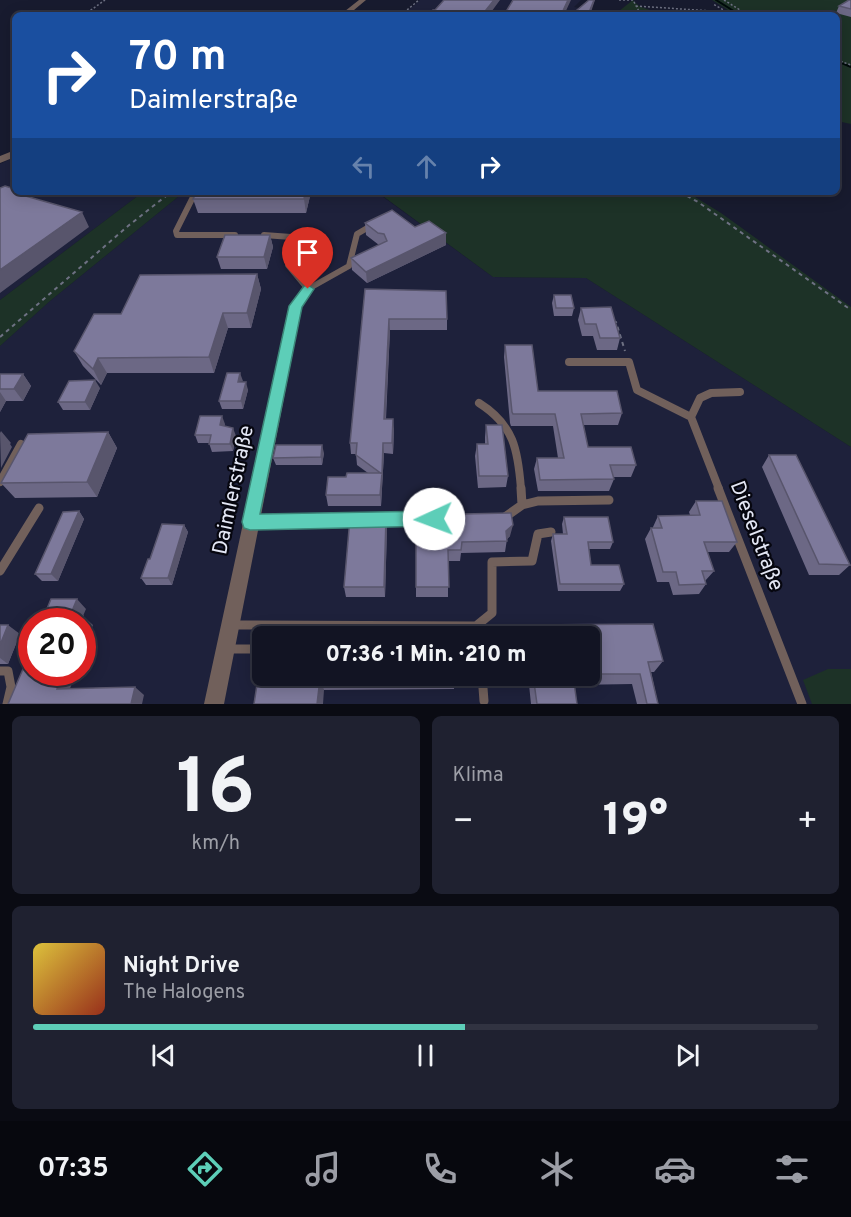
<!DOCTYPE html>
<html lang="de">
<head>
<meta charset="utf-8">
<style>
	:root { --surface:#121423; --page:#1f2130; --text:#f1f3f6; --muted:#9c9ea6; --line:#313341; --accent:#5dceb8 }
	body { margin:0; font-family:Overpass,sans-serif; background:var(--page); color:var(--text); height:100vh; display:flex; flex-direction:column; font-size:22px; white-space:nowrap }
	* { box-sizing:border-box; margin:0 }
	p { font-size:20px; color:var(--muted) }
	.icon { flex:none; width:33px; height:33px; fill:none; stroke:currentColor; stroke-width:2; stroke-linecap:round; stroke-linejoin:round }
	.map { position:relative; height:704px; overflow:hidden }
	.sheet { display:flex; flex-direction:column; gap:12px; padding:12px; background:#0a0b13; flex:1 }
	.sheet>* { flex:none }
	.banner { position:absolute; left:12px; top:12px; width:828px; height:183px; border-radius:9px; box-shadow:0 3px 15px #0003,0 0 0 2px var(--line); background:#1a4fa0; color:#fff; overflow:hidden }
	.speed { position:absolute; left:18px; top:608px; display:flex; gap:12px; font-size:30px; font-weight:700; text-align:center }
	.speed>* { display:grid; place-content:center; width:78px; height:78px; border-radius:50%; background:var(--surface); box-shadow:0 3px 15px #0003,0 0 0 2px var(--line); line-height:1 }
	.speed .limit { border:9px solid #d22; background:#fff; color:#111 }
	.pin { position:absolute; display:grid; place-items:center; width:51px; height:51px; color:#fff; margin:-62px -26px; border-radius:50% 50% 50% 0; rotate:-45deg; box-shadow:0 0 6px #0007 }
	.pin .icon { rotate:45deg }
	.me { position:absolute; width:66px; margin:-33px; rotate:268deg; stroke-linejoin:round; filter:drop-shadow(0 0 4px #0008) }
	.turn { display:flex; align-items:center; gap:21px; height:126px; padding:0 18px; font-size:27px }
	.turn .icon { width:78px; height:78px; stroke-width:2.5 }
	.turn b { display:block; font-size:42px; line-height:51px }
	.lanes { display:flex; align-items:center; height:57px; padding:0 18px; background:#0003; justify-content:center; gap:30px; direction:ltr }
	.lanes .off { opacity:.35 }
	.big { font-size:45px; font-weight:800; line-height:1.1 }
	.sheet .widget { flex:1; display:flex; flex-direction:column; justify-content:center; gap:9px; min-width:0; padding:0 21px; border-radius:9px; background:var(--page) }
	.sheet .dial { align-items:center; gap:0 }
	.dial b { font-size:78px; line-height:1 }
	.song { display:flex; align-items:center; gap:18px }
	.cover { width:72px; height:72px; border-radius:9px; background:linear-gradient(135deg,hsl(50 70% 55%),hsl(10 70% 35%)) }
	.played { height:6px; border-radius:3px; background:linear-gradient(90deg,var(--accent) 55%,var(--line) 55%) }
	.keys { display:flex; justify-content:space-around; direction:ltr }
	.heat { display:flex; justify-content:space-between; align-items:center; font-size:33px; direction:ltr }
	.sheet .tiles { flex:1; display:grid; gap:12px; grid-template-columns:1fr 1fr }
	.widget:last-child { grid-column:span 2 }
	.trip { position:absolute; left:252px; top:626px; width:348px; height:60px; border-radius:9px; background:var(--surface); box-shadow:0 3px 15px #0003,0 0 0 2px var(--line); font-weight:800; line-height:60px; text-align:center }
	.menu { display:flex; height:96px; justify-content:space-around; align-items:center; background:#07080e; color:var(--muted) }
	.menu .icon { width:42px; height:42px }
	.menu .on { color:var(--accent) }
	.menu b { font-size:27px; color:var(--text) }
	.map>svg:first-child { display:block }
</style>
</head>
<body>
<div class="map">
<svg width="851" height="704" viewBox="0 0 851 704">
	<rect width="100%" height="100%" fill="#181b2f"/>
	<path fill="#1e213b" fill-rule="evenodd" d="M420,0H581L574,7L615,15H403Z
		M15,157V192H143L0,300V164Z
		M184,192H371L379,194L493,277L586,278L851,447V704H0V346L50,301ZM32,621H82V672H32ZM262,636H590V675H262Z"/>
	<path fill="#1d3227" d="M633,0C643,16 687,13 706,15H614Z
		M712,0H851V124L837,121V15H736Z
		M143,192H184L50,301L0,346V300Z
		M371,192H687L721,213L851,307V447L586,278L493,277L380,194Z
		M828,669H851V704H812L803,680Z"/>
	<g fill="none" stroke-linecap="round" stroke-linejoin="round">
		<path stroke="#000a0b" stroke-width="2" d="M716,0L740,15
			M837,61L851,67"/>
		<path stroke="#6e7183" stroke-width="1.5" stroke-dasharray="2 2" stroke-linecap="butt" d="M619,0H633L641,15
			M724,0L748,15
			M636,6L727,12L713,4
			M84,15L105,0
			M401,15L419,0
			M837,60L851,65"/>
		<path stroke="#6e7183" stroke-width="2" stroke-dasharray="4 4" stroke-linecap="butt" d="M680,192L698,202L851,310
			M613,322H616L625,351
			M0,337L128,226L171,192"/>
		<path stroke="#71605b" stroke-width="6" d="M193,197L176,231L177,235H235
			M264,235L291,237L288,265L308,289L349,266L357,234L374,224"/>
		<path stroke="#71605b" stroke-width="8" d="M569,362H629L637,390L691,417L719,489
			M479,403C514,425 518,450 521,489
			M691,417L700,398L711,393L740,392
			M0,482L21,444"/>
		<path stroke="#71605b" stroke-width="9" d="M521,488L522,505
			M718,488L802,704
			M505,517L522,505L538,501L609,500
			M379,520L425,519
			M253,522L359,521
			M0,571L39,508
			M232,625L476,626L492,613V562L532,561L538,534L551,532
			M227,649H262
			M0,671H8L11,687L7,704
			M482,675L484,701"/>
		<path fill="#71605b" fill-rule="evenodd" d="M308,285L314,289L302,306L224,704H204L290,306L304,286Z"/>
		<path fill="#71605b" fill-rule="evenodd" d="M359,0H366L348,15H340Z
			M15,150V157L0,163V156Z"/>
	</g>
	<path fill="#6c6885" d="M851,0V17L836,13L839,6Z
		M311,192L306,213H198L193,199Z
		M365,223L415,227L446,245L367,283L352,270L351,258L379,245L366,235Z
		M270,235L273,247L267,269H221L217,257Z
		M257,274L261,289L251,328H228L214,373H107L101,385L83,366L74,351L121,314Z
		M365,289L447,319V330H390L386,419L394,429L393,454L384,453L381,506H328L326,495L346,477L368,473L357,465L356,454H351L350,443Z
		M554,295L574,308L572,316H554L552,303Z
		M581,308L620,338L617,350H597L593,336H582L578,320Z
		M505,345L538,391L622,413L618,425H583L588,447L636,465L631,477H613L614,479L609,491H538L534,469L537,458H558L553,426H511L510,423L504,357Z
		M0,374H23L31,386L23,401H6L0,412Z
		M243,382L248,390L243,409H222L219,401Z
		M100,388L90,410H63L58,402Z
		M225,424L224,426L236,436L233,451L212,452L209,443H198L195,435Z
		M486,425L508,476L506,487L478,488L475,456L477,444H485V437Z
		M108,432L117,448L97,497L15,498L1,483Z
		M324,453L322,465H276L273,458Z
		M769,455L850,565L839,575H809L762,467Z
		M696,501L737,542L729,552H707L714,571L705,581L706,584L699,594L673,595L669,582H657L645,539L651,528H653V527L658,516L690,515L689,512Z
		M79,511L84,519L58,581H42L35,574Z
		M416,515L510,536L507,539L505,552L461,553L460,561H448V597H416Z
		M386,517L387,528L385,597H346L344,587Z
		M564,517L613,542L610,549H589L591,565L624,584L620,591H558L551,541L553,534H563L562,524Z
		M184,525L188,532L172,585H146L141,578L150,559Z
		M653,624L663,661L654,672H651L658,704H637L632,684L574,685L577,704H531L528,675H590V636H524L528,625Z
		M0,625L20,634L8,664H0Z
		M262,652L455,678L454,689L324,690Z"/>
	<path fill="#58556c" d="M494,0H500L489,15H482Z
		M568,0H571L564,15H561Z
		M594,0H595L590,15H588Z
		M305,192H311L306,213L304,199Z
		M82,212L89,227L0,293V270Z
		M446,233V245L367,283L366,272Z
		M270,235L273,247L267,269L264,257Z
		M257,274L261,289L251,328L247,313Z
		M223,313L228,328L214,373L209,357Z
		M389,319L390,330L385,429L384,419Z
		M98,358L107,373L101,385L93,369Z
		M240,373L243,381L238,382Z
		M23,374L31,386L23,401L14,389Z
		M95,380L100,388L90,410L85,402Z
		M246,382L248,390L243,409L241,401Z
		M0,392L6,401L0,412Z
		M222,416L225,424L223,433L220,425Z
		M393,419L394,429L393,454L392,443Z
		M233,428L236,436L233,451L230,444Z
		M1,431L11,443L10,444L12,447L1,468L0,433Z
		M108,432L117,448L97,497L87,482Z
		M383,443L384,453L381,506L380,495Z
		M322,445L324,453L322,465L321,457Z
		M79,511L84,519L58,581L51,574Z
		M386,517L387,528L385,597L384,587Z
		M184,525L188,532L172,585L168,578Z
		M513,525L510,536L504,542L506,531Z
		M77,599L86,609L83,616L93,625L82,654V621H75L70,616Z
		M8,625L20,634L8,664L0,658V645Z
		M63,672H76L67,697L57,689Z
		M320,679L324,690L323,704H317Z
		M135,687L144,695L142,704H131Z"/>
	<path fill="#7d799b" stroke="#58556c" stroke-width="1.5" d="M444,0H494L482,15H426L433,10H435Z
		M513,0H568L561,15H504Z
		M589,0H594L588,15H571Z
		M849,0H851V9L839,6Z
		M5,186L15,189V192H17L15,193L82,212L0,270V188Z
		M197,192H305L304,199H193Z
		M392,210L415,227L429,221L446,233L366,272L351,258L387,241L384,234L378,233L365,223Z
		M225,235H270L264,257H217Z
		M257,274L247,313H223L209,357L98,358L93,369L74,351L94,314H121L140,275Z
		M365,289L446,291L447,319H389L384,419H393L392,443H383L382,474L356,455L357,443H350Z
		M554,295H571L574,308H556Z
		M611,307L620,338H600L596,324H585L581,308Z
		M505,345H532L538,391H617L622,413L581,414L588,447H631L636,465H610L614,479L540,480L537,458H564L555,414H513L512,412Z
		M227,373H240L238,382H246L241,401H219Z
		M0,374H23L14,389H0Z
		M95,380L85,402H58L69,381Z
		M200,416H222L220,425L233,428L230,444H209L211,435H195Z
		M486,425H502L508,476H479L477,444H488Z
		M108,432L87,482L1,483L28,434Z
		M276,445H322L321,457L273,458Z
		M769,455H796L850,565L819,564Z
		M347,473H382L380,495H326L328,477H346Z
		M696,501H722L737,542H704L714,571H702L706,584L679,585L676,572H663L651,528H662L658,516L700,515Z
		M79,511L51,574H35L63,512Z
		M511,513L513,525L506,531L507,541L462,542L461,550H448L449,587H416V515Z
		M386,517L384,587H344L350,518Z
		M564,517H608L613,542H588L591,565H619L624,584H560L553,534H567Z
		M162,524L184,525L168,578H141L148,559H150Z
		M51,599H77L70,616H83L81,621H42Z
		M653,624L663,661L648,662L658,704H647L640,674H590V636H529L528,625Z
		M0,625H8L0,645Z
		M32,648V672H63L57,689L135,687L131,704H8Z
		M262,652V675H455V678L320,679L317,704H254Z
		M533,675H573L577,704H537Z"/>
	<path fill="#5dceb8" stroke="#3c8678" stroke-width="1.5" d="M308,285L314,289L302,307L260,514L434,511L440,513L443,519L440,524L434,526L250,530L244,528L242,522L289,306L304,286Z"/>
	<g text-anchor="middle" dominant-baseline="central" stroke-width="4.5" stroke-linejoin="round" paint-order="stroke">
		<g font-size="21" fill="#e4e7f5" stroke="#06060f">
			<text transform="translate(234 490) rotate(-78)">Daimlerstraße</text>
			<text transform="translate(756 536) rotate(69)">Dieselstraße</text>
		</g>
	</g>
</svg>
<div class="speed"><div class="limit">20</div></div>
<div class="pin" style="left:308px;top:289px;background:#d93025"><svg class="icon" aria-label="arrive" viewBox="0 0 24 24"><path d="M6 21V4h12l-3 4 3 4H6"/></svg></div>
<svg class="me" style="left:434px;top:519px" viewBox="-20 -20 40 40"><circle r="19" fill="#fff"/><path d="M0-13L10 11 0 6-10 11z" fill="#5dceb8"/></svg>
<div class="trip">07:36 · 1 Min. · 210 m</div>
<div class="banner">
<div class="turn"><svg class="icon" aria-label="right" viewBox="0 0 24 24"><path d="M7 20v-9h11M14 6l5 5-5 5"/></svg><div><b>70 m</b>Daimlerstraße</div></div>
<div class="lanes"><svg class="icon off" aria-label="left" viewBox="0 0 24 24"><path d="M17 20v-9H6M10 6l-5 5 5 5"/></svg><svg class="icon off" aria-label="ahead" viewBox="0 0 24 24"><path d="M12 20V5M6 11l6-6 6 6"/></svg><svg class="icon" aria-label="right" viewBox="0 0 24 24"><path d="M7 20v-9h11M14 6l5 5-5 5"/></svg></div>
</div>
</div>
<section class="sheet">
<div class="tiles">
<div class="widget dial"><b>16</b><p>km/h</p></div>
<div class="widget"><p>Klima</p>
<div class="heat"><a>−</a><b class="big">19°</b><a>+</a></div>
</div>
<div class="widget">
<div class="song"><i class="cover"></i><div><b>Night Drive</b><p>The Halogens</p></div></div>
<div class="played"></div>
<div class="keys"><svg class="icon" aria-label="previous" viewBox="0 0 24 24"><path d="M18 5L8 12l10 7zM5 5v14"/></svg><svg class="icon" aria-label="pause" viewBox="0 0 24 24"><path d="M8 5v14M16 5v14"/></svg><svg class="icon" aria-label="next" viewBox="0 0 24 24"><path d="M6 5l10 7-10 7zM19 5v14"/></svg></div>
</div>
</div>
</section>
<nav class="menu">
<b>07:35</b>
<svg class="icon on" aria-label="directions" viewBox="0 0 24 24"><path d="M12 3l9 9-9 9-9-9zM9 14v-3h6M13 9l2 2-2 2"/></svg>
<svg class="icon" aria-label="music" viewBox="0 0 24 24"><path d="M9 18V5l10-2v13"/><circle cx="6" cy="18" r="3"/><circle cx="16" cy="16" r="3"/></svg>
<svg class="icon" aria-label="phone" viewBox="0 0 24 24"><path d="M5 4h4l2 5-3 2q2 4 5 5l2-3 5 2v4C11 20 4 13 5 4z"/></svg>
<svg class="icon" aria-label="climate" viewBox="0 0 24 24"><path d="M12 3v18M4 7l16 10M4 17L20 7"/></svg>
<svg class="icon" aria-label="car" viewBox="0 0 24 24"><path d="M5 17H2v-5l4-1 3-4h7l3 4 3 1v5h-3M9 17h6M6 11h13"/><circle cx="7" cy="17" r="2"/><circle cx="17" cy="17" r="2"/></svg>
<svg class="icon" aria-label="filters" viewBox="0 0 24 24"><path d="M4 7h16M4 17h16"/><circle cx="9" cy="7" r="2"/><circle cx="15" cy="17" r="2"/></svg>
</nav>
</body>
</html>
